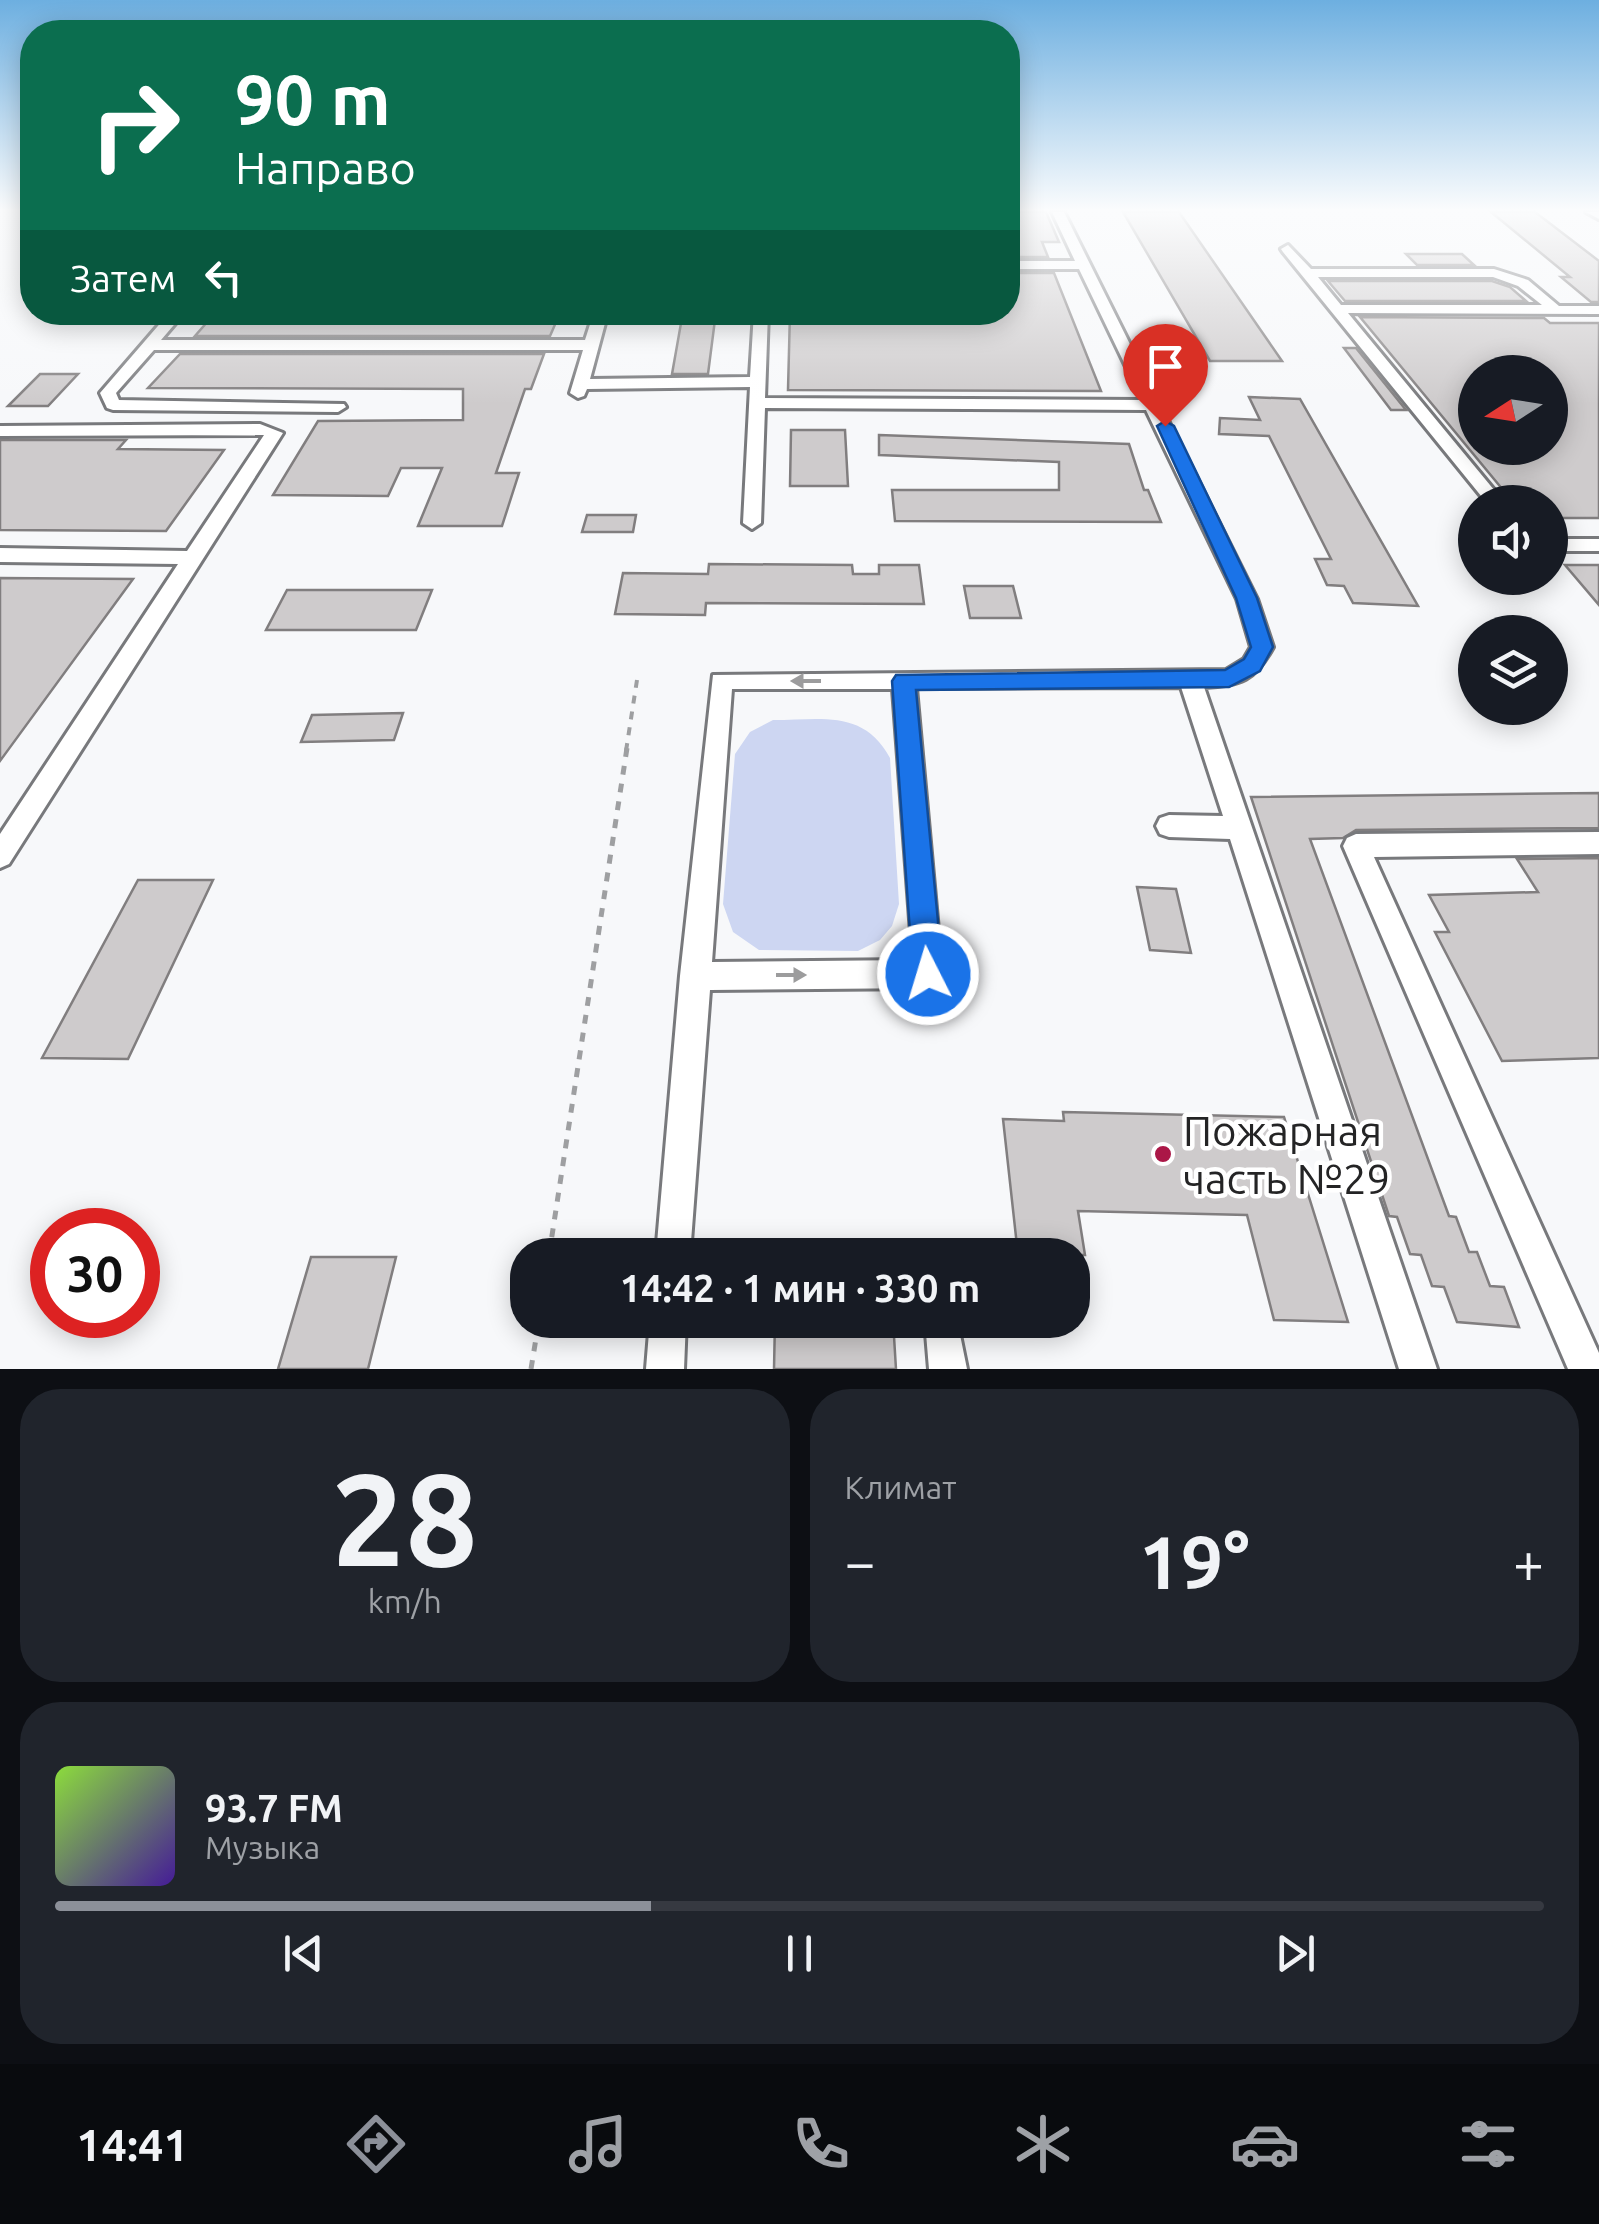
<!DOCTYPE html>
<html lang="ru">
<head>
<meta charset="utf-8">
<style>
	:root { --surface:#171b24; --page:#20242c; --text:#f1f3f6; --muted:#9ea1a6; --line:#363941; --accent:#8c9099 }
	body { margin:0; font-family:Ubuntu,sans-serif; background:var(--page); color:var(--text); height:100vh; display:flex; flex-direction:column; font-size:38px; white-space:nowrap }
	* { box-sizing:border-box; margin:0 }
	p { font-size:32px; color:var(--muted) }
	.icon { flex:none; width:55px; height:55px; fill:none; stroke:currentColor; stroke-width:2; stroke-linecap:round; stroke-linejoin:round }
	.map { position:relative; height:1369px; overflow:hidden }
	.details { display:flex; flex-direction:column; gap:20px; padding:20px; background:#0d0f14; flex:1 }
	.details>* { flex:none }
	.top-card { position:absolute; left:20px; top:20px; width:1000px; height:305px; border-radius:40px; box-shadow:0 5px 25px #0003; background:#0b6e4f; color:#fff; overflow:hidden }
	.needle { width:65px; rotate:258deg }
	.tools { position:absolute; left:1458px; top:355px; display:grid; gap:20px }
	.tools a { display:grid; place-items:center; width:110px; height:110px; border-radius:50%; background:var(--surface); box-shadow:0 5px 25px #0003; font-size:50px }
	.speed { position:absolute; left:30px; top:1208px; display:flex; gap:20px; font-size:50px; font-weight:700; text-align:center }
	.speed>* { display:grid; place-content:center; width:130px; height:130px; border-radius:50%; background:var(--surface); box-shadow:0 5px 25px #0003; line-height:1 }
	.speed .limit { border:15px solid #d22; background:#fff; color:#111 }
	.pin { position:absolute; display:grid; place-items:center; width:85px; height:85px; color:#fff; margin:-102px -42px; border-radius:50% 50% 50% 0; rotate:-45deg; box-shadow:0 0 10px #0007 }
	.pin .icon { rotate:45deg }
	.me { position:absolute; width:110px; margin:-55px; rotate:355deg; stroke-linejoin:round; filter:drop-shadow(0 0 8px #0008) }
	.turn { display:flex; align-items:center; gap:35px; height:210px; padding:0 50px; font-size:45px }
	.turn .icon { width:130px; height:130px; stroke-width:2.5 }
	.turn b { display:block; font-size:70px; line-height:85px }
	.then { display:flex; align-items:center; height:95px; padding:0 50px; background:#0003; gap:20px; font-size:38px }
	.big { font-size:75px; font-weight:700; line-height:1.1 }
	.details .widget { flex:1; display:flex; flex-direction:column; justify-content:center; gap:15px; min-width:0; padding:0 35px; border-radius:40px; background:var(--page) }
	.details .dial { align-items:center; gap:0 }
	.dial b { font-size:130px; line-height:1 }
	.song { display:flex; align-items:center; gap:30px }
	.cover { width:120px; height:120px; border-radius:15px; background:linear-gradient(135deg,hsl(90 70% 55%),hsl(260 70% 35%)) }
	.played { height:10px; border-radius:5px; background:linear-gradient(90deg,var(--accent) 40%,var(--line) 40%) }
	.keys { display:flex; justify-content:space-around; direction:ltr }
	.heat { display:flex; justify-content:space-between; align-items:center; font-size:55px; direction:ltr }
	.details .tiles { flex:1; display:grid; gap:20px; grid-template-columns:1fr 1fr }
	.widget:last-child { grid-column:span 2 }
	.trip { position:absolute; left:510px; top:1238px; width:580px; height:100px; border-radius:40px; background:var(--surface); box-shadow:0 5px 25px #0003; font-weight:700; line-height:100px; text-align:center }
	.tabs { display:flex; height:160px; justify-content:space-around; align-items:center; background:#090b0e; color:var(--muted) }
	.tabs .icon { width:70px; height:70px }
	.tabs .on { color:var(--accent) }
	.tabs b { font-size:45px; color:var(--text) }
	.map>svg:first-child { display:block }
</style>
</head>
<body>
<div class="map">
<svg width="1599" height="1369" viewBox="0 0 1599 1369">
	<rect width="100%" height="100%" fill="#f7f8fa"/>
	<path fill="#cdd6f2" d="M773,720C821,720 864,709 890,758L899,904L892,926L880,940L858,951L759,950L733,932L723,904L735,754L750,732Z"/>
	<path fill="#cecbcc" stroke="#817e7f" stroke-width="2.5" fill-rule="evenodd" d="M1008,212H1046L1059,242H1042L1048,257H1008Z
		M1123,212H1179L1282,361H1210Z
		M1491,212H1535L1599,261V302H1591L1561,277H1570Z
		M1406,254H1462L1474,265H1417Z
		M1008,273H1054L1101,391L788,390L790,312H1008Z
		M1328,281H1492L1510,287L1526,301H1345Z
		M216,312H472L560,313L550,336H195Z
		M683,312H716L708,374H672Z
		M1360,317L1544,318L1550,323H1599V518H1550V502H1513ZM1475,372H1550V448H1475Z
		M1344,348H1356L1406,410H1391Z
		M180,354H544L531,389H525L496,473H519L502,526H418L442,468H401L388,496L273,495L318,421L463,420V389L148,388Z
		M40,374H78L48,406H8Z
		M1249,397L1300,399L1418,606L1353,603L1344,586L1327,585L1315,559H1331L1269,436L1219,434L1220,418L1260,420Z
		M791,430H845L848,486H790Z
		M879,435L1129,444L1144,490H1148L1161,522L895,521L892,490H1059V462L879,455Z
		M0,440H126L118,449L224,450L166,531L0,530Z
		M587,515H636L633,532H582Z
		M709,564L852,565L853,574H879V565H919L924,604L706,603L705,615L615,614L623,573L708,574Z
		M1565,565H1599V605Z
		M0,578L133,579L0,761Z
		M964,586H1013L1021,618H970Z
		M287,590H432L416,630H266Z
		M403,713L394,740L301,742L312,715Z
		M1599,793V828L1356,830L1343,838L1310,839L1449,1216L1456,1217L1469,1252H1477L1490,1286L1504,1287L1519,1327L1457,1322L1444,1287L1432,1286L1421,1255L1410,1254L1397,1217L1389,1216L1251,797Z
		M1599,858V1058L1502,1061L1435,932H1449L1429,895L1538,892L1517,859Z
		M138,880H213L128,1059L42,1058Z
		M1137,887L1176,889L1191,953L1150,950Z
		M1063,1112L1284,1117L1348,1322L1274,1320L1247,1215L1078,1211L1085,1255H1018L1003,1119L1064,1121Z
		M311,1257H396L368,1369H278Z
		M775,1320H893L896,1369H774Z"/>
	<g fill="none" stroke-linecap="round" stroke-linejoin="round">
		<defs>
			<path id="minor" d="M1052,212H1064L1257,599L1273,647C1255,680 1241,686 1204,687L1437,1369H1399L1230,839L1169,837L1160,834L1156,826L1160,818L1169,815L1223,816L1181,687L916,688L942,974L938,984L928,988L710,990L690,1255H656L680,976L713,675L1226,670L1244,659L1251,647L1237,599L1146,410L765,408L761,523L752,529L743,523L750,387L587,389L584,396L578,398L570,393L583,350H154L116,393L119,400L344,404L346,407L338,412L113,410L107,408L100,393L170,312H185L161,340H585L594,312H608L590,379L750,377L754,312H768L765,398L1142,400L1079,269H1008V261H1075ZM732,689H893L913,960L712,962Z
				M1586,212H1599V219Z
				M1288,245L1311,269H1494L1528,280L1559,306H1599V314L1348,313L1504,502H1486L1283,252L1281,249ZM1318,277H1493L1518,286L1542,305H1341Z
				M260,424L283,433L9,864L0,868V834L178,564L0,562V548L187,551L264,435L0,436V426Z
				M1550,539H1599V551H1550Z
				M1599,832V854L1374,857L1599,1353V1369H1568L1343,846L1347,838L1356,834Z
				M650,1320H686L684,1369H646Z
				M931,1320H957L967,1369H929L926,1333Z"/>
		</defs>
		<use href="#minor" stroke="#78797c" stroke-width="6"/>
		<path stroke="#9e9fa1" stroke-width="4" stroke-dasharray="8 8" stroke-linecap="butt" d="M626,751L637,680"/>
		<path stroke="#9e9fa1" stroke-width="5" stroke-dasharray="9 9" stroke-linecap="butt" d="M549,1255L627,748
			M531,1369L539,1320"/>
		<use href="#minor" fill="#fff" fill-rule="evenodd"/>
	</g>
	<defs><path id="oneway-solid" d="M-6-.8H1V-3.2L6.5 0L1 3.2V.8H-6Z" transform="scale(2.5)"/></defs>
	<g fill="#9c9c9d">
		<use href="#oneway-solid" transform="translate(806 681) rotate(-180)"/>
		<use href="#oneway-solid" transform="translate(791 975)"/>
	</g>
	<linearGradient id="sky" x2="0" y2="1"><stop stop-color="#6dafe0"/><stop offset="0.52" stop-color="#fbfcfd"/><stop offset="1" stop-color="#fbfcfd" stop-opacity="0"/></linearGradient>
	<rect width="1599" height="404" fill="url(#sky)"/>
	<path fill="#1a73e8" stroke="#114b97" stroke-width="2.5" d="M1165,421L1174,426L1257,598L1273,647L1260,671L1229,687L916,690L943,974L938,985L928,989L918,985L913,974L892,681L896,675L1225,670L1244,659L1251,647L1236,598L1157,426Z"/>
	<circle fill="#ab1747" stroke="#fff" stroke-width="4" cx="1163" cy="1154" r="10"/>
	<g text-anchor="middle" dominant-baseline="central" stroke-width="9" stroke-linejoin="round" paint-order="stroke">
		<g font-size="42" fill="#242425" stroke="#fff" text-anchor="start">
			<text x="1183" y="1130">Пожарная<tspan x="1183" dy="48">часть №29</tspan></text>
		</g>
	</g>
</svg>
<div class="tools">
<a><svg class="needle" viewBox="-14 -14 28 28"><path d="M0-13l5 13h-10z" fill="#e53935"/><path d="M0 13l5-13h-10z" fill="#9ea1a6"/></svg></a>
<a><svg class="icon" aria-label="sound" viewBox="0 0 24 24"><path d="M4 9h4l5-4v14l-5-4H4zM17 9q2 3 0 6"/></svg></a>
<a><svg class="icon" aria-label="layers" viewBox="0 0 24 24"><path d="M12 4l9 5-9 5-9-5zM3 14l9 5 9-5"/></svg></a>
</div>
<div class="speed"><div class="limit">30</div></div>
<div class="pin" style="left:1165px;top:426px;background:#d93025"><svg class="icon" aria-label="arrive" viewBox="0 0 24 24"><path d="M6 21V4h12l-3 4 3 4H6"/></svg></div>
<svg class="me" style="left:928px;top:974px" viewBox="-20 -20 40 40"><circle r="17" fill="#1a73e8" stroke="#fff" stroke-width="3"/><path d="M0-11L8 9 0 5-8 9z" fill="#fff"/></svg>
<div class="trip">14:42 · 1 мин · 330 m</div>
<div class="top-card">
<div class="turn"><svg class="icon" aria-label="right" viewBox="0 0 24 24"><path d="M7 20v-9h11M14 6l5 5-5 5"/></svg><div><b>90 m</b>Направо</div></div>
<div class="then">Затем<svg class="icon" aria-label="left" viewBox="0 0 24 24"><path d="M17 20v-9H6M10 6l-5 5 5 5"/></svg></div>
</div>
</div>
<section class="details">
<div class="tiles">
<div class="widget dial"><b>28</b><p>km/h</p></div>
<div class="widget"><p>Климат</p>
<div class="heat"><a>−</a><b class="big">19°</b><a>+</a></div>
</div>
<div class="widget">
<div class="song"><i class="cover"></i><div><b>93.7 FM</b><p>Музыка</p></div></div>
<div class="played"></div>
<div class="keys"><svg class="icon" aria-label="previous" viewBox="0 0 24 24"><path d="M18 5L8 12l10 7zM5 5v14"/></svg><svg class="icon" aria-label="pause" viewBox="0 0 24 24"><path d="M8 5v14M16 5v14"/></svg><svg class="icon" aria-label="next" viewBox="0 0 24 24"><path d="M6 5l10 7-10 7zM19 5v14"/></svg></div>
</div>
</div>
</section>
<nav class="tabs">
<b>14:41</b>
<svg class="icon on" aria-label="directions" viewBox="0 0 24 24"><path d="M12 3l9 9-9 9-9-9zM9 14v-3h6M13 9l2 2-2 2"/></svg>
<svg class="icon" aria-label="music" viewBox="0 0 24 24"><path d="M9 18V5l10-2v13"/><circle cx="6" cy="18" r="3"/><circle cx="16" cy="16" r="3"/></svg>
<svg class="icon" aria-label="phone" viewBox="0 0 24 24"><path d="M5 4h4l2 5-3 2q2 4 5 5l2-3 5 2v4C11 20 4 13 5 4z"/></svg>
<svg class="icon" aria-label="climate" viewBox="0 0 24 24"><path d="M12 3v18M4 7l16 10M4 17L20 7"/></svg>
<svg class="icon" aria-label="car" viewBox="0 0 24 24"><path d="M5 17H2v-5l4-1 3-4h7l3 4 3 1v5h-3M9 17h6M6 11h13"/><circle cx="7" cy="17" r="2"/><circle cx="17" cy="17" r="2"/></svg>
<svg class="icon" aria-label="filters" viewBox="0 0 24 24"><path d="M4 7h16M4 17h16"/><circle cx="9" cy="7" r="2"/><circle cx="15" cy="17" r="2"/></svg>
</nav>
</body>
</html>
